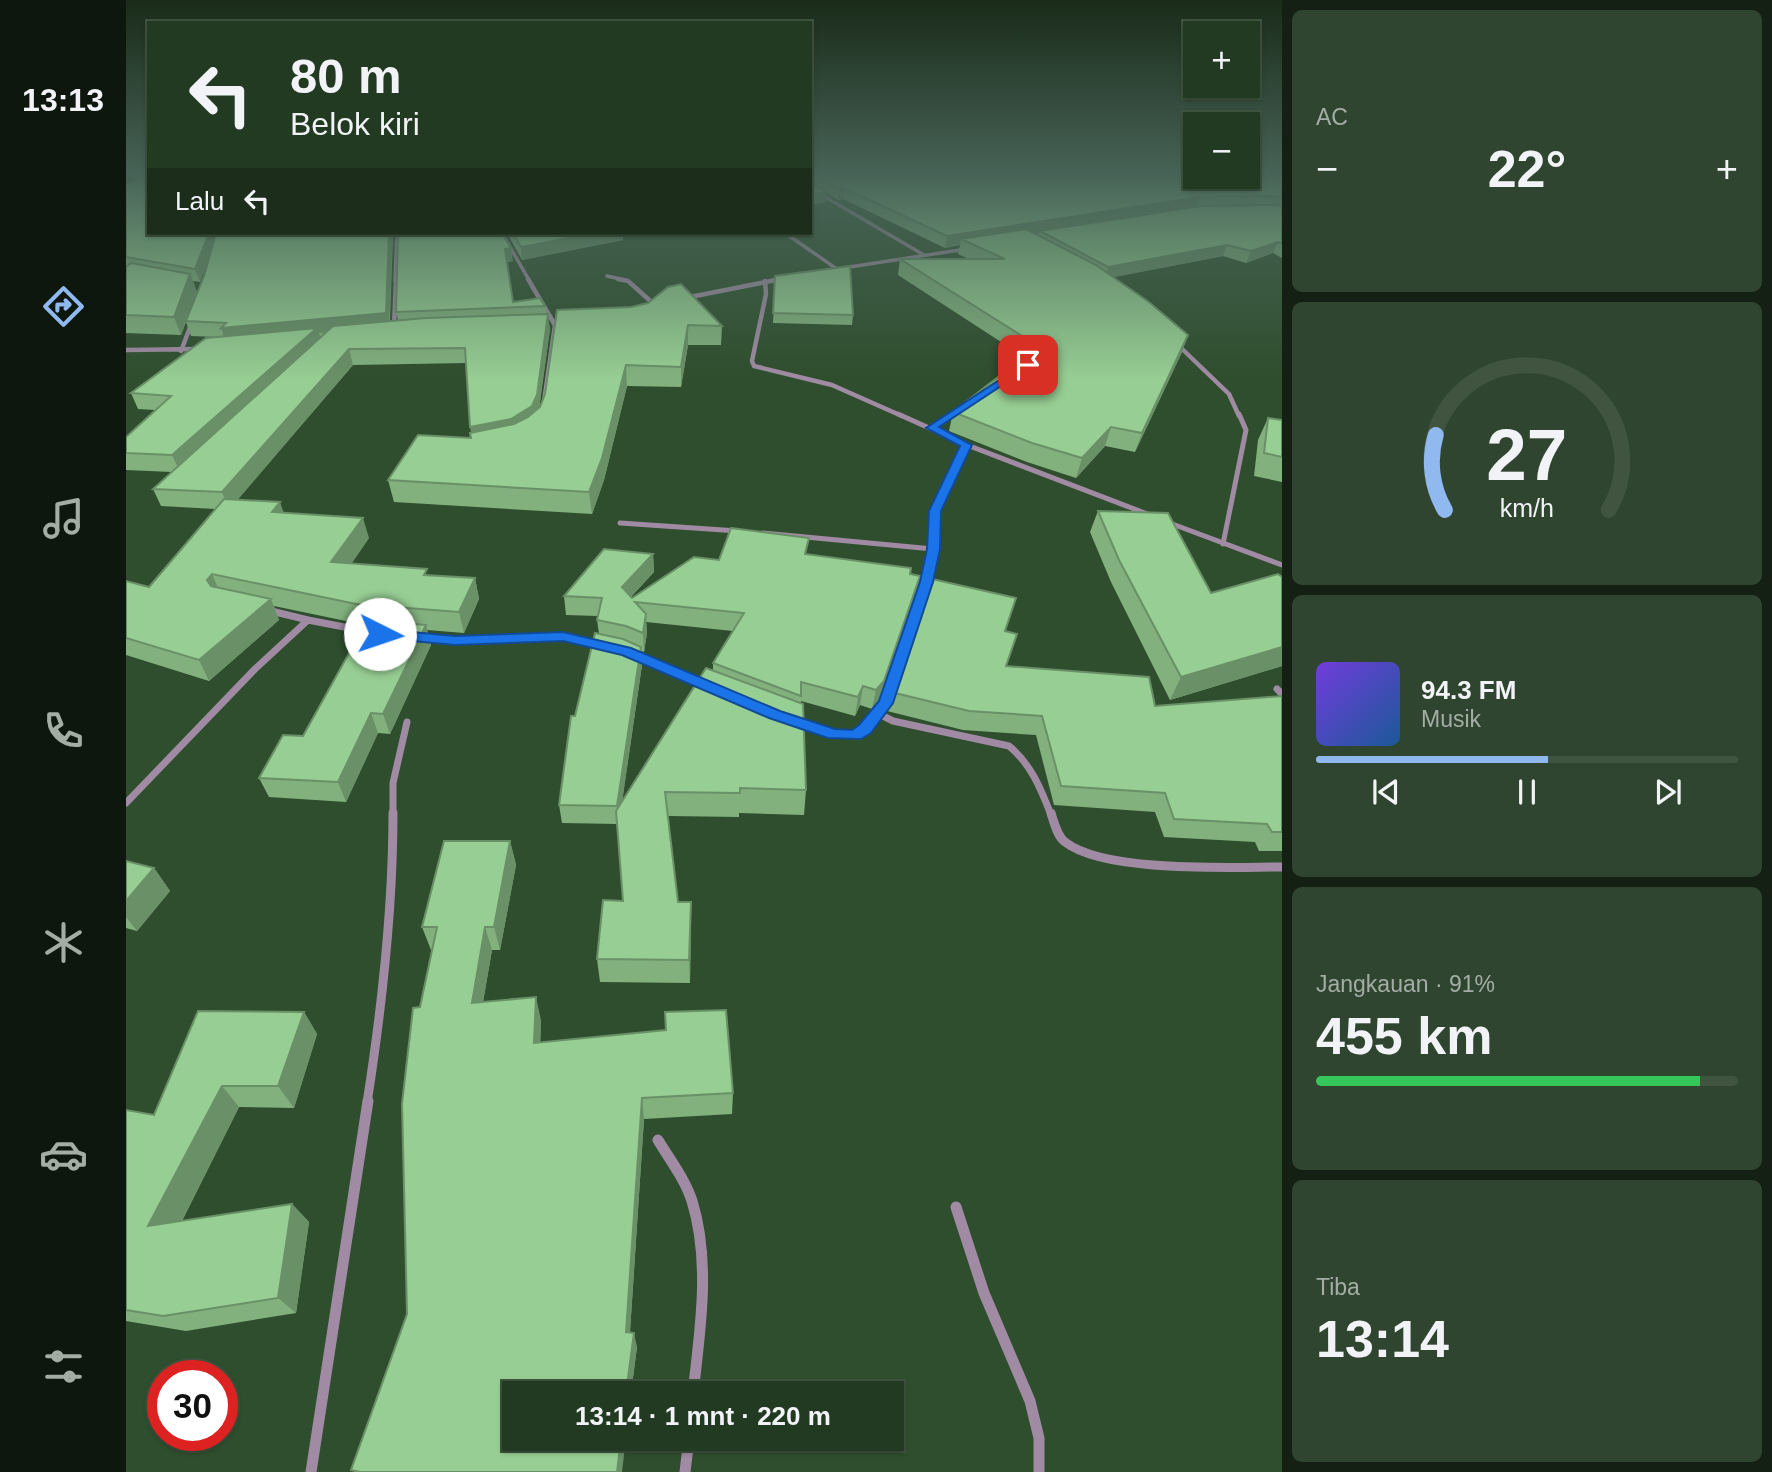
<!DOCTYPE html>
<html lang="id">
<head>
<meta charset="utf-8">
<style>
	:root { --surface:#233a22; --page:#2f452f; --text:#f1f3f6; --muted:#a3ada5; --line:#405440; --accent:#90b9f0 }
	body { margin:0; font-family:Helvetica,sans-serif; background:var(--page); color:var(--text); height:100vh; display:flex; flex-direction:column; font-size:26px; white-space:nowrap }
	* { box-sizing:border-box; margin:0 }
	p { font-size:23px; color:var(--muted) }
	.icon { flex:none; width:38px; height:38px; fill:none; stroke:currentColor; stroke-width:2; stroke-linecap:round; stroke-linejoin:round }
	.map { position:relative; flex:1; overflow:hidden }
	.sheet { display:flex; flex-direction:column; gap:10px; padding:10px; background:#132013; width:490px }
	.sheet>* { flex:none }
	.banner { position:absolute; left:21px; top:21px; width:665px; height:214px; border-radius:0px; box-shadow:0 2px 5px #0004,0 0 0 2px var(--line); background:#233a22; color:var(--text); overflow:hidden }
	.controls { position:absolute; left:1057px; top:21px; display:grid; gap:14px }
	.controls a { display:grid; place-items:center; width:77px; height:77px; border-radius:0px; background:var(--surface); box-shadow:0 2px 5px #0004,0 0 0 2px var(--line); font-size:35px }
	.speed { position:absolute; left:21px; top:1360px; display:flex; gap:14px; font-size:35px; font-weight:700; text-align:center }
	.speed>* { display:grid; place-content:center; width:91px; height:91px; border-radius:50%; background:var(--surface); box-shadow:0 2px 5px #0004,0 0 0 2px var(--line); line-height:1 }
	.speed .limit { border:10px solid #d22; background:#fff; color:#111 }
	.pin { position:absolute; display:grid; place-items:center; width:60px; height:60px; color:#fff; margin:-30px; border-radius:14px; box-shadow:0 4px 10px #0006 }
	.me { position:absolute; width:77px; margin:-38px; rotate:94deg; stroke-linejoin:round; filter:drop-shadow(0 0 5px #0008) }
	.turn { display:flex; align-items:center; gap:24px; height:147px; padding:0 28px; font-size:32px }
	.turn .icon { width:91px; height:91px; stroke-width:2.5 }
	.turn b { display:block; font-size:49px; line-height:60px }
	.then { display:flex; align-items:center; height:66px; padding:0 28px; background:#0003; gap:14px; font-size:26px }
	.big { font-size:52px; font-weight:600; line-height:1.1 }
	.sheet .card { flex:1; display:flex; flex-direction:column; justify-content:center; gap:10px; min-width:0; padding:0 24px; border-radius:10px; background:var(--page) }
	.sheet .dial { align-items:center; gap:0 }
	.dial svg { height:182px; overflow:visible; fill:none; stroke:var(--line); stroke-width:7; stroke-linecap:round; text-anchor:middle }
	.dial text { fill:var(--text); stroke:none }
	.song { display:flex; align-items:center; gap:21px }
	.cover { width:84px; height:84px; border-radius:10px; background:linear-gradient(135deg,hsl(260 70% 55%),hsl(210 70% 35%)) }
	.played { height:7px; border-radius:4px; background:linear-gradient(90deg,var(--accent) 55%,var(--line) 55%) }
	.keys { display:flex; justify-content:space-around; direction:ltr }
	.heat { display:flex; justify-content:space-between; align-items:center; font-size:38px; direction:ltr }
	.charge { height:10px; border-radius:5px; background:linear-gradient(90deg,#34c759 91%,var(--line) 0) }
	.trip { position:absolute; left:376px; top:1381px; width:402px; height:70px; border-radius:0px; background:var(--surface); box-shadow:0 2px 5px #0004,0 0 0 2px var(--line); font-weight:600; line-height:70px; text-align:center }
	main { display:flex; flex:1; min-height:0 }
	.tabs { display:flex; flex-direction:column; width:126px; justify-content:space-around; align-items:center; background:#0e170e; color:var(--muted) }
	.tabs .icon { width:49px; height:49px }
	.tabs .selected { color:var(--accent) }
	.tabs b { font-size:32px; color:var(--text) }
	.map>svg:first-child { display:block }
</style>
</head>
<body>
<main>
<nav class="tabs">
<b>13:13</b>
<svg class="icon selected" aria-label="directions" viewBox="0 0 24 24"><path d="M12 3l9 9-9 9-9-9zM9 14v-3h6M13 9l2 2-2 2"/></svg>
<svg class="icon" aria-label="music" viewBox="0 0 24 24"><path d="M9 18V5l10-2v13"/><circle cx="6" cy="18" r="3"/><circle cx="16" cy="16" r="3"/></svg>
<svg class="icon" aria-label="phone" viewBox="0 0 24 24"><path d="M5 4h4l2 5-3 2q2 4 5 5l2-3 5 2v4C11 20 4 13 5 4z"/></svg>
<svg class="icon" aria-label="climate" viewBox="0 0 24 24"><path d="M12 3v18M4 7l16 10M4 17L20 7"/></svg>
<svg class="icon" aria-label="car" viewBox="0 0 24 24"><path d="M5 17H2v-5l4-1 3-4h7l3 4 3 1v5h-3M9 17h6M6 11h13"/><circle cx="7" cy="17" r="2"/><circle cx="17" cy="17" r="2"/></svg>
<svg class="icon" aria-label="filters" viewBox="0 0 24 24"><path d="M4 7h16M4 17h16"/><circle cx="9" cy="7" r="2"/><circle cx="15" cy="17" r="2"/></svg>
</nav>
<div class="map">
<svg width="1156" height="1472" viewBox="0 0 1156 1472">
	<rect width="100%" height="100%" fill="#2f4e2d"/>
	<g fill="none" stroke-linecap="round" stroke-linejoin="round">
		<path stroke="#a18ba4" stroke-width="3.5" d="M684,188L798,255
			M376,233L403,280
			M659,233L711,269
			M717,268L840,249
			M481,276L499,280
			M269,280L271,233
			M646,280L657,278"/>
		<path stroke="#a18ba4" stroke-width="4.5" d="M402,279L429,325L418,402
			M492,279L502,281L530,306
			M639,281L640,294L626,361L628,366L706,385L776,416
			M559,298L655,279
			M268,327L270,279
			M1052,345L1103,394L1113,416
			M0,350L72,349
			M55,351L66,322
			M823,416L834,409"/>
		<path stroke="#a18ba4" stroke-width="5" d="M772,414L841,445L1024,515
			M805,428L826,414
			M1041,522L1156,565
			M494,523L612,531
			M637,533L807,549
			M1097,544L1120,430L1113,414
			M798,591L807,549L809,511L841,445"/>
		<path stroke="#a18ba4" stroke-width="7" d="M799,589L760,703L751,713L767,721L883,746C905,764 915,789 925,815
			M182,620L244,632
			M294,637L340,641L437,637L473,645
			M508,654L577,684
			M1151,689L1156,694
			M670,722C706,735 723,747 751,713
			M0,803L129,669L182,620L141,610
			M267,815V783L281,722"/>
		<path stroke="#a18ba4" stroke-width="9" d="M925,813C928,822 931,836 939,842C979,873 1104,867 1156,867
			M241,1103C256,1007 267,910 267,813"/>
		<path stroke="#a18ba4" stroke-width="11" d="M532,1140C544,1160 559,1179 566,1201C585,1262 574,1331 567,1393
			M830,1207L858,1293L904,1401L913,1438V1472
			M185,1472L242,1101
			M559,1472L563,1438"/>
	</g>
	<path fill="#82b17e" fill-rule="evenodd" d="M684,174H1156V258L1147,253L1120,263L1097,256L987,277L1056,352L1009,452L979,446L950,478L901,462L823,431L827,412L898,357L772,275L774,259H843L832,254L834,245L819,248L717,199L712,200L700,193L699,202L684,205Z
		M0,184L23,233H267L264,321L272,320L270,312L272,233L387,261L381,262L387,302L419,306L424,329L413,407L419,394L431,310L596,326L595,345H562L555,387L501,386L478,480L466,514L268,502L262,480L345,438V433L340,363L227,365L111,500L158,512L243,538L225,564L303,575L349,578L353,599L338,633L301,630L305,645L264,734L252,733L220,802L143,797L133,778L177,736L239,625L148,606L153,620L83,681L0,655V581L23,587L89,509L35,506L27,489L46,472L0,470V437L29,410L12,409L5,393L90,337L65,336L60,322L55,335L0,333ZM86,233H91L88,241ZM88,244L78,276L63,313L71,292L67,281L74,282Z
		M381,233H497V240L396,260Z
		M649,276L727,315L726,325L647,323Z
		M1142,418L1156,420V482L1128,476L1132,440Z
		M972,511L1085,593L1156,577V666L1044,700L985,582L964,532Z
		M527,554L528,572L505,597L506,598L593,560L682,554L784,574L791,595L755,700L746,709L734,705L729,716L675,701L680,790L678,815L613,813V817L542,816L552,902H565L564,983L474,982L471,959L497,901L491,824L436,823L433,805L449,716L473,634L471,620L472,616L440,615L438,596ZM520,622L607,631L587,663V671L496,801L516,665L515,651L518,652L521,633Z
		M880,631V666L1029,706L1156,696V851H1133L1129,842L1038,837L1029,812L928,805L910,735L837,730L761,711L765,692Z
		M384,841L390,865L374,950H366L357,1002L415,1020L414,1043L607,1093L606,1114L518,1119L504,1332L511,1347L505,1393H388L496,1472H229L225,1470L281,1314L294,1007L306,950H305L296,927Z
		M0,861L28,868L44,891L11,931L0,928Z
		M178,1012L191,1034L168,1108L113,1107L56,1221L166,1204L183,1222L170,1313L60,1331L0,1321V1110L28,1115Z"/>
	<path fill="#6a9067" d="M718,188L717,199L712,200L713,189Z
		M700,192L699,202L684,205V195Z
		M1074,197L1070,208L914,231L913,233L845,244L835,239L834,245L819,248L821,236Z
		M83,233H85L88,242L74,282L69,269Z
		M263,233H267L263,327L193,333L196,343L54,472L46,455L100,342L95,328Z
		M469,233H497V240L396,260L395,247Z
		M1152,242L1147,253L1120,263L1125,251Z
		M1101,245L1097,256L979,279L982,267Z
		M385,248L387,261L381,262L379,249Z
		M64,274L71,292L55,335L48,317Z
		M422,314L424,329L413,411L348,444L344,427Z
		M562,325V345L555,387V367Z
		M1062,335L1056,352L1009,452L1016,433Z
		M223,349L227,365L103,510L96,492Z
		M500,365L501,386L478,480L466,514L463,492Z
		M985,427L979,446L950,478L956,458Z
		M154,502L161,522L146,512Z
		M237,518L243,538L212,583L205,562Z
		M527,554L528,572L497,605L496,587Z
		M86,574L95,595L90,600L81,580Z
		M794,576L791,595L755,700L746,709L750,690Z
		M349,578L353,599L338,633L333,612Z
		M145,599L153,620L83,681L73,660Z
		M520,614L521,633L518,652L517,633Z
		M300,625L305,645L264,734L257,714Z
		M515,647L516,665L493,824L491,806Z
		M1156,647V666L1044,700L1055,677Z
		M737,686L734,705L729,716L732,697Z
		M245,713L252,733L220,802L212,782Z
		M384,841L390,865L374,950L368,927Z
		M28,868L44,891L11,931L0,917V901Z
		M565,902V926L564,983L563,960Z
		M359,927L366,950L353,1025L346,1003Z
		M410,997L415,1020L414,1065L408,1043Z
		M178,1012L191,1034L168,1108L152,1086Z
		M96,1086L113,1107L44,1244L22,1226Z
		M516,1098L518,1119L503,1346L500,1332Z
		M166,1204L183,1222L170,1313L152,1298Z
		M508,1333L511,1347L505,1393H500Z
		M495,1438H500L496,1472H491Z"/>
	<path fill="#97ce93" stroke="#6a9067" stroke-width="2" d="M23,174V233H83L69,269L0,257V184Z
		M686,174H705L707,175L712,174H1069V177H1122V174H1156V196L1074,197L821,236L718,188L713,189Z
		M684,182L700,192L684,195Z
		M1156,205V244L1152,242L1125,251L1101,245L982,267L914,231L1075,206Z
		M900,229L970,265L1023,302L1062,335L1016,433L985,427L956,458L906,443L827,412L912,346L774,259H879L835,239Z
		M90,233H263L260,313L95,328L100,323L60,321L78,276Z
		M272,233H376L385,248L379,249L387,302L414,298L419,306L270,312Z
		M387,233H469L395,247Z
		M5,263L64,274L48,317L0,315V267Z
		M724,266L727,315L647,313L649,276Z
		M555,284L596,326L562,325L555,367L500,365L476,458L463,492L262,480L292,435L345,438L344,433L388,424L402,417L414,407L419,394L431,310L505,307L522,303L542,287Z
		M422,314L411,395L406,406L385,419L344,427L339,348L223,349L96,492L27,489L207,326L300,318Z
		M191,328L46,455L0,453V437L45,396L5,393L80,338Z
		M1142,418L1156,420V457L1138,453Z
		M98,499L154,502L146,512L237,518L205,562L301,569L298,575L349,578L333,612L230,604L86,574L81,580L85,586L145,599L73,660L0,638V581L23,587Z
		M972,511L1042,513L1085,593L1152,574L1156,577V647L1055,677L993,560Z
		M605,528L683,538L679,554L785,568L784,574L794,576L758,681L750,690L737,686L732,697L675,682V696L587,663L618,613L509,602L520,614L517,633L500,626L471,620L476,598L438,596L478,549L527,554L496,587L506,598L568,557L593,560Z
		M806,579L890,598L879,631L891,634L880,666L1023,677L1029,706L1156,696V832H1146L1141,824L1048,819L1039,793L935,786L916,716L843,711L765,692L769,686Z
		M242,619L300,625L257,714L245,713L212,782L133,778L157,735L177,736Z
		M469,633L497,639L515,647L491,806L433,805L445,716H449Z
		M580,668L677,704L680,790L614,788V793L539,792L552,902H565L563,960L471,959L477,900L497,901L490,811Z
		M318,841H384L368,927H359L346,1003L410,997L408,1043L540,1030L539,1012L600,1010L607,1093L516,1098L500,1332L508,1333L500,1393H388V1438H495L491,1472H234L225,1470L281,1314L276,1104L287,1008L294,1007L311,927H296Z
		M0,861L28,868L0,901Z
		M72,1011L178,1012L152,1086H96L22,1226L166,1204L152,1298L37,1316L0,1310V1110L28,1115Z"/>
	<linearGradient id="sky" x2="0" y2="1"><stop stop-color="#1a2b19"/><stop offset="0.46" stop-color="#476357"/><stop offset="1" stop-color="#476357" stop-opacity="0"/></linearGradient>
	<rect width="1156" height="380" fill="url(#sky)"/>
	<path fill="#1a73e8" stroke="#114b97" stroke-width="2" d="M899,363L907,365L813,427L846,445L815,511L814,549L807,582L767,703L745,733L735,739L702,738L643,718L496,655L437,641L329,645L254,638L247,634L254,629L329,636L437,632L505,648L654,711L709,729L726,730L733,725L753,701L794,582L801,549L803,511L834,446L800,428Z"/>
</svg>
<div class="controls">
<a>+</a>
<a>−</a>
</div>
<div class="speed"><div class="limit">30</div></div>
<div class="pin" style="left:902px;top:365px;background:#d93025"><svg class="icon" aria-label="arrive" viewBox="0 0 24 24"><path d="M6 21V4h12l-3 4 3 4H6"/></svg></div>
<svg class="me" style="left:254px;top:634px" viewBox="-20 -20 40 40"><circle r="19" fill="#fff"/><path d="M0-13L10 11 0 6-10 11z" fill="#1a73e8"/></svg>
<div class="trip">13:14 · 1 mnt · 220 m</div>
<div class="banner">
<div class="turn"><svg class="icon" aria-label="left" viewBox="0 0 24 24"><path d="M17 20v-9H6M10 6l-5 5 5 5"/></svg><div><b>80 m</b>Belok kiri</div></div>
<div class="then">Lalu<svg class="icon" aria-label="left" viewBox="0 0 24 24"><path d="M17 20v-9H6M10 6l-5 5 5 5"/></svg></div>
</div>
</div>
<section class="sheet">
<div class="card"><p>AC</p>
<div class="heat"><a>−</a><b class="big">22°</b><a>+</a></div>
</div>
<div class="card dial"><svg viewBox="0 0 100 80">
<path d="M14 69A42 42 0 1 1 86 69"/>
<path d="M14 69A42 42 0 0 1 10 36" stroke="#90b9f0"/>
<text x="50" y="56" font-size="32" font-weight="700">27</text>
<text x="50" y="72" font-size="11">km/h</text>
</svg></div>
<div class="card">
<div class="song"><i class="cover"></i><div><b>94.3 FM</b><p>Musik</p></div></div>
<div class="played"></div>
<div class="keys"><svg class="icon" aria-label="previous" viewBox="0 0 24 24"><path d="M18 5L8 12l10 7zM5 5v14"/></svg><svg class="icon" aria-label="pause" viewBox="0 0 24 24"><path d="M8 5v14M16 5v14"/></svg><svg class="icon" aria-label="next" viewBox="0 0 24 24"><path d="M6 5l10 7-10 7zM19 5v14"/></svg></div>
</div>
<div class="card"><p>Jangkauan · 91%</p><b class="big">455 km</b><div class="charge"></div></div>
<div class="card"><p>Tiba</p><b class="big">13:14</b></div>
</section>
</main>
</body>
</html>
